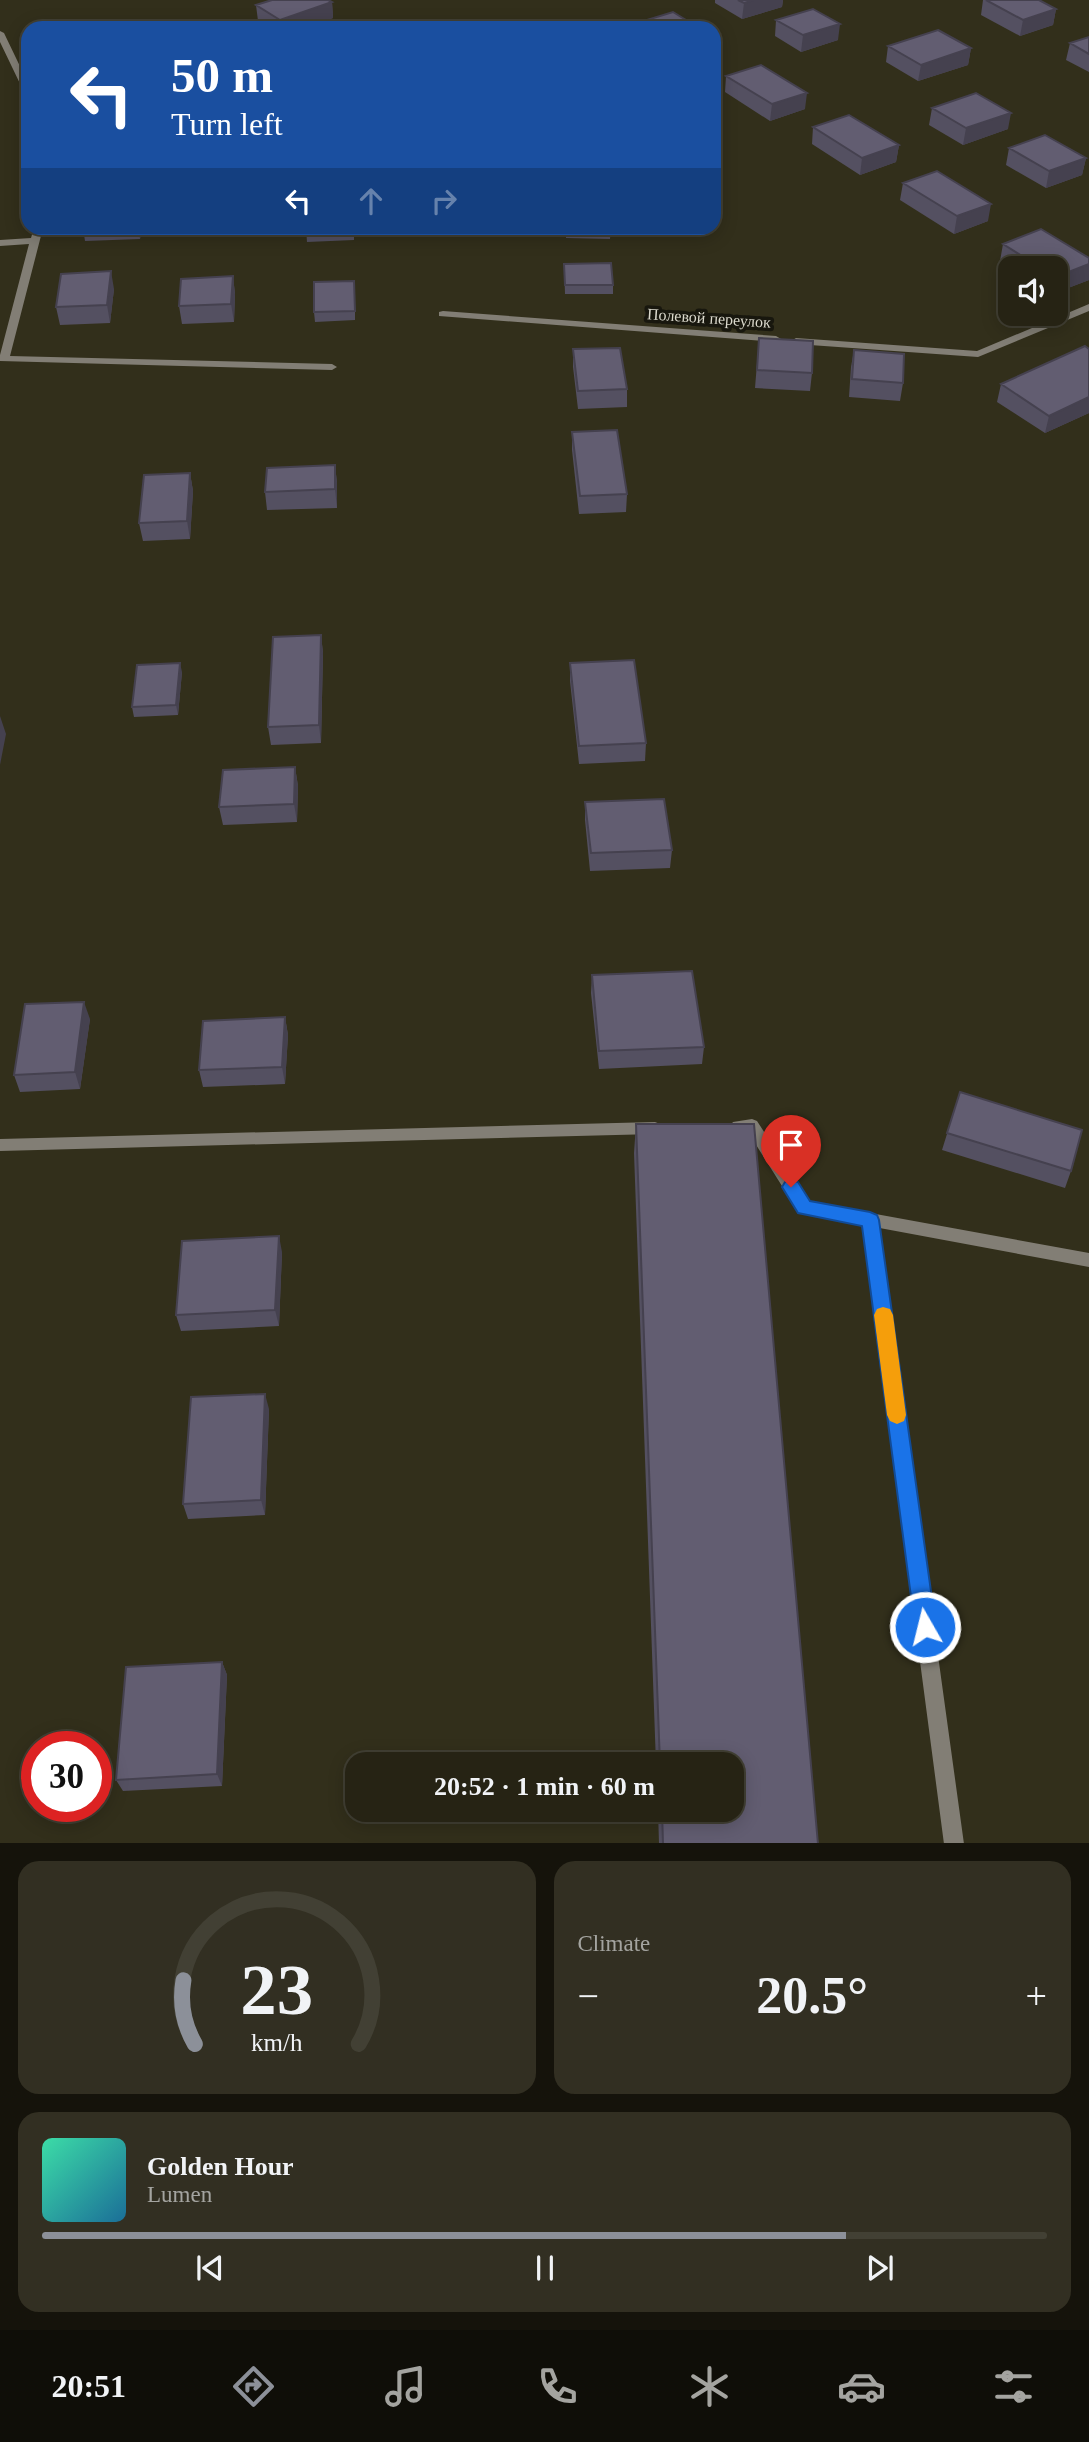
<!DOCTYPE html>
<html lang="en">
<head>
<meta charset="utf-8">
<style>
	:root { --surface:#262314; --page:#322f22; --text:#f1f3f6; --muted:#a4a4a0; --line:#424034; --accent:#8c9099 }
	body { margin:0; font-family:Georgia,serif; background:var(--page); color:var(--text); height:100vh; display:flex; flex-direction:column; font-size:26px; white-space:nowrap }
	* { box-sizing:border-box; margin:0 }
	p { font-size:23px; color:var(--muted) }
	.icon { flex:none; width:38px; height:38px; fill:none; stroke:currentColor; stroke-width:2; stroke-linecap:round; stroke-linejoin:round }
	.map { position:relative; height:1843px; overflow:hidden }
	.details { display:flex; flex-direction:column; gap:18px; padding:18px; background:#15130b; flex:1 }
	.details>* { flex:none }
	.banner { position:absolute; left:21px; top:21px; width:700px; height:214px; border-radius:21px; box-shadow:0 4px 18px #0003,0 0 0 2px var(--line); background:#1a4fa0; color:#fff; overflow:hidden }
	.buttons { position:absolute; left:998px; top:256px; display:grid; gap:14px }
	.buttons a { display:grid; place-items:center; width:70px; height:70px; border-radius:14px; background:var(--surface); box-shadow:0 4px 18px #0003,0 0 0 2px var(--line); font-size:35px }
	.speed { position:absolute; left:21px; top:1731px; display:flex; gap:14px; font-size:35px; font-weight:700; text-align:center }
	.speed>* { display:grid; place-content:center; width:91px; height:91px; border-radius:50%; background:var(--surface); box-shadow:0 4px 18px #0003,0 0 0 2px var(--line); line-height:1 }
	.speed .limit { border:10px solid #d22; background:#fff; color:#111 }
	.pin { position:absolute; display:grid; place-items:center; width:60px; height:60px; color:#fff; margin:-72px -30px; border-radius:50% 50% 50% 0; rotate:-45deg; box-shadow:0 0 7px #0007 }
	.pin .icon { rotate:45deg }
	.me { position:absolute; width:77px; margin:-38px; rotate:352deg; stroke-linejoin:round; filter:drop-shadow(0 0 5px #0008) }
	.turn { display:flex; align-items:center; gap:24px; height:147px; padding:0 35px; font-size:32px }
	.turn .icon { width:91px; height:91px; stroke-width:2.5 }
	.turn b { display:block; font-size:49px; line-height:60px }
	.lanes { display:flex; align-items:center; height:66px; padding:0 35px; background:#0003; justify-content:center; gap:35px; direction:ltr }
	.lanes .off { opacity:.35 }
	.big { font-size:52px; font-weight:700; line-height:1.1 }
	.details .widget { flex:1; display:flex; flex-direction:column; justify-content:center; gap:10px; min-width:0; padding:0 24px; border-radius:21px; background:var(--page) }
	.details .dial { align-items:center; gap:0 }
	.dial svg { height:182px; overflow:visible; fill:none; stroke:var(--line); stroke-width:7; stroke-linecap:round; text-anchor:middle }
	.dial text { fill:var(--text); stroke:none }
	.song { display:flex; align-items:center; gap:21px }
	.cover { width:84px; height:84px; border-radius:10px; background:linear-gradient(135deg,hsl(160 70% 55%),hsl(200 70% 35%)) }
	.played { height:7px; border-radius:4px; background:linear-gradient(90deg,var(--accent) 80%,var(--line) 80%) }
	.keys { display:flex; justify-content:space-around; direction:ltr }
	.heat { display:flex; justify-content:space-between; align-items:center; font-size:38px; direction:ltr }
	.details .tiles { flex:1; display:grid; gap:18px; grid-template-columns:1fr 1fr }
	.widget:last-child { grid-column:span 2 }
	.trip { position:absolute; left:345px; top:1752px; width:399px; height:70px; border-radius:21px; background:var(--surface); box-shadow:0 4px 18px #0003,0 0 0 2px var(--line); font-weight:700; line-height:70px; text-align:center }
	.tabs { display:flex; height:112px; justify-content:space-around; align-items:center; background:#0f0e08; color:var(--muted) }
	.tabs .icon { width:49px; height:49px }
	.tabs .current { color:var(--accent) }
	.tabs b { font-size:32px; color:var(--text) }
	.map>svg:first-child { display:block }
</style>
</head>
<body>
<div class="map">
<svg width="1089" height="1844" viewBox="0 0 1089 1844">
	<rect width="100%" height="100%" fill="#322f1b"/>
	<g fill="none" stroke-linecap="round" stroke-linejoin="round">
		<path fill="#827e75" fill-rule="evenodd" d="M1089,304V311L978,357L796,344L791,341L796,338L977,351Z
			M443,311L776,336L781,339L776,342L439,316V312Z
			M752,1119L757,1121L810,1202L1089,1253V1267L799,1213L748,1132L733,1130L730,1126L733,1122Z
			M655,1122L660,1124L663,1128L660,1132L655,1134L0,1151V1139Z"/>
		<path fill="#827e75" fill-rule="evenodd" d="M0,31L4,33L28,83V95L24,92L0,42Z
			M34,228H43L10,356L332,364L337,367L332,370L0,361V355L29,244L0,246V240L31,238Z
			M870,1213L876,1215L878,1220L964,1844H944L862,1220L864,1215Z"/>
	</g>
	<path fill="#545061" d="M715,0H783L782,7L742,19L715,3Z
		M983,0H1039L1056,9L1053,25L1020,36L981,15Z
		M332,2L333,18L304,28H269L258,21L256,5Z
		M776,20L838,40L801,52L775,36Z
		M640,22L699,28H640Z
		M1089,37V72L1066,60L1070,43Z
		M888,46L971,48L968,65L918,81L886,62Z
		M726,76L805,109L770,121L725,92Z
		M932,108L1008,129L963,145L929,125Z
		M813,127L899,145L896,162L860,175L812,144Z
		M1009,148L1086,158L1082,175L1046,188L1006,165Z
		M903,183L988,221L954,234L900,200Z
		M83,228H142L140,239L85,241Z
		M306,228H354V240L307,242Z
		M566,228H611L610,239L566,238Z
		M1003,244L1089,258V280L1055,293V268H1010L1000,261Z
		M564,264L613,285V294H565Z
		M233,276L235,294L234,322L182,324L179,306Z
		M114,289L110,323L60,325L56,307Z
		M355,290V320L315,322L314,312Z
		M759,338L812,373L810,391L755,388Z
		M573,349L627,389V407L578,409L573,367Z
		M1089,349V413L1045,433L997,402L1001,384Z
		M854,350L903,383L900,401L849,397L851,367Z
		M572,432L627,494L626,512L579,514L572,450Z
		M335,465L337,483V508L267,510L265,492Z
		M190,473L193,491L190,539L143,541L139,523Z
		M321,635L323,653L321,743L271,745L268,727Z
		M570,663L646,743L645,761L579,764L570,681Z
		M182,672L178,715L134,717L132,707Z
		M295,767L298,786L297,822L223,825L219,807Z
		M585,802L672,850L670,868L590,871L585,820Z
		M592,975L704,1047L702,1064L599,1069L591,993Z
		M285,1017L288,1035L285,1084L203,1087L199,1070Z
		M90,1019L80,1089L20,1092L14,1075Z
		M960,1092L1071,1171L1065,1188L942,1150Z
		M636,1124L818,1844H659L658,1810H732V1764H656L634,1153Z
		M282,1252L279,1326L181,1331L176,1315Z
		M269,1409L265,1515L188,1519L183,1504Z
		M222,1662L227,1675L222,1786L123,1791L116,1780Z"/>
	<path fill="#45414f" d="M754,0H783L782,7L742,19L744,3Z
		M332,2L333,18L304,28H281L280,20Z
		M1056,9L1053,25L1020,36L1023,20Z
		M840,24L838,40L801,52L803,35Z
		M971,48L968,65L918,81L921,65Z
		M807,93L805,109L770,121L772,104Z
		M1011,113L1008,129L963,145L966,128Z
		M899,145L896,162L860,175L862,158Z
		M1086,158L1082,175L1046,188L1049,171Z
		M991,204L988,221L954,234L957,216Z
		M138,228H142L140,239Z
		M1089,264V280L1055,293L1056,277Z
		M111,271L114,289L110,323L107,305Z
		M233,276L235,294L234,322L231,304Z
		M1089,397V413L1045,433L1049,416Z
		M335,465L337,483V508L335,489Z
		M190,473L193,491L190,539L187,521Z
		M321,635L323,653L321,743L319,725Z
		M180,663L182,672L178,715L176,705Z
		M0,716L6,734L0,765Z
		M295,767L298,786L297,822L294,804Z
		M84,1002L90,1019L80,1089L75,1072Z
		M285,1017L288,1035L285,1084L282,1067Z
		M279,1236L282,1252L279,1326L275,1310Z
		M265,1394L269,1409L265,1515L261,1500Z
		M222,1662L227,1675L222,1786L217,1774Z"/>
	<path fill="#625d71" stroke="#45414f" stroke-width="2" d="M272,0H328L332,2L280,20L256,5Z
		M738,0H754L744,3Z
		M986,0H1039L1056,9L1023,20Z
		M813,9L840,24L803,35L776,20Z
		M673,12L699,28H649L640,22Z
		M938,30L971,48L921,65L888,46Z
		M1089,37V54L1070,43Z
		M761,65L807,93L772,104L726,76Z
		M976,93L1011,113L966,128L932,108Z
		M849,115L899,145L862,158L813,127Z
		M1045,135L1086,158L1049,171L1009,148Z
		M937,171L991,204L957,216L903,183Z
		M306,228H353V231L306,233Z
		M566,228H611V230L566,229Z
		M1041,229L1089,258V264L1056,277H1055V268H1041L1003,244Z
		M611,263L613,285H565L564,264Z
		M111,271L107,305L56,307L61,274Z
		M233,276L231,304L179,306L181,279Z
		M354,281L355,311L314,312V282Z
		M759,338L813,341L812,373L757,370Z
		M1085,346L1089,349V397L1049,416L1001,384Z
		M620,348L627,389L578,391L573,349Z
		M854,350L904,354L903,383L852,379Z
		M617,430L627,494L580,496L572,432Z
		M335,465V489L265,492L267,468Z
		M190,473L187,521L139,523L144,475Z
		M321,635L319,725L268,727L273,637Z
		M634,660L646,743L579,746L570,663Z
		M180,663L176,705L132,707L137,665Z
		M295,767L294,804L219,807L223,770Z
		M664,799L672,850L591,853L585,802Z
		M692,971L704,1047L599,1051L592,975Z
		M84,1002L75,1072L14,1075L25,1004Z
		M285,1017L282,1067L199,1070L203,1021Z
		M960,1092L1082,1130L1071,1171L947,1133Z
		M636,1124H754L818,1844H663L662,1810H732V1764H660Z
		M279,1236L275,1310L176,1315L182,1241Z
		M265,1394L261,1500L183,1504L191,1397Z
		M222,1662L217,1774L116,1780L126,1667Z"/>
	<path fill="#1a73e8" stroke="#114b97" stroke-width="2" d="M791,1180L798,1182L810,1201L870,1212L877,1215L879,1220L936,1627L933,1634L925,1637L918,1634L915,1627L862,1226L798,1213L782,1187L785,1182Z"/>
	<path fill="#f59e0b" d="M883,1307L890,1309L893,1315L906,1415L904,1421L897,1424L890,1421L887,1415L874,1315L877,1309Z"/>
	<g text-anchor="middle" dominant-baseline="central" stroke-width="7" stroke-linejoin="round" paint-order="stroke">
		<g font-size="16" fill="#dbd9cd" stroke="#18170e">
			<text transform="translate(709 318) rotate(4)">Полевой переулок</text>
		</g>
	</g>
</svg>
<div class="buttons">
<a><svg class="icon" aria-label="sound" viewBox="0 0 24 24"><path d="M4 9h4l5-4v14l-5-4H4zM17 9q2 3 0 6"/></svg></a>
</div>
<div class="speed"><div class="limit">30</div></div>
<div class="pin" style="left:791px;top:1187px;background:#d93025"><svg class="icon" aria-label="arrive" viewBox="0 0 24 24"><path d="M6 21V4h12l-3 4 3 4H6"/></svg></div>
<svg class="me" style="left:925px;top:1627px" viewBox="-20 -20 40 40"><circle r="17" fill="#1a73e8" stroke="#fff" stroke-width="3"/><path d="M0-11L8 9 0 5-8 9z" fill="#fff"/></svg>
<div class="trip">20:52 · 1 min · 60 m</div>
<div class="banner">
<div class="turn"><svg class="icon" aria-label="left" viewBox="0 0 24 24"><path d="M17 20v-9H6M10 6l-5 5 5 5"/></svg><div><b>50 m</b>Turn left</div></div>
<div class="lanes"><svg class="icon" aria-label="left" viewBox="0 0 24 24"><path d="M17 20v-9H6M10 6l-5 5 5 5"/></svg><svg class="icon off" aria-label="ahead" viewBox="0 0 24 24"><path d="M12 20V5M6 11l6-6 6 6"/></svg><svg class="icon off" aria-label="right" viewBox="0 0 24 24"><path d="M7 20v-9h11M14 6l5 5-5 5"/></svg></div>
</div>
</div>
<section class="details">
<div class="tiles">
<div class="widget dial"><svg viewBox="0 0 100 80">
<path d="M14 69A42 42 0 1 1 86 69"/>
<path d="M14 69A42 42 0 0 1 9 41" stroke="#8c9099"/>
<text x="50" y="56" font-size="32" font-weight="700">23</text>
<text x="50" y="72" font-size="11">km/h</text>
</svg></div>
<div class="widget"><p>Climate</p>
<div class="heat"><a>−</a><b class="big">20.5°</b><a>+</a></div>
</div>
<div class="widget">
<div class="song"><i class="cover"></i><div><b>Golden Hour</b><p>Lumen</p></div></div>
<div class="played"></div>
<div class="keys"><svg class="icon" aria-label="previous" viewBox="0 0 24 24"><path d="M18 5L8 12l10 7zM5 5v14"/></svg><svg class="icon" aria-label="pause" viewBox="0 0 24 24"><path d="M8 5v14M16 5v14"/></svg><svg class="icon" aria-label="next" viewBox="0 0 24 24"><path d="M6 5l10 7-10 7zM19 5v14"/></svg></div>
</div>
</div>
</section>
<nav class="tabs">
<b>20:51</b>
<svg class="icon current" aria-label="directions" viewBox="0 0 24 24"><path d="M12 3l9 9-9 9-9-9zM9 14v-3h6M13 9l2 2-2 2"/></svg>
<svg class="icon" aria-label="music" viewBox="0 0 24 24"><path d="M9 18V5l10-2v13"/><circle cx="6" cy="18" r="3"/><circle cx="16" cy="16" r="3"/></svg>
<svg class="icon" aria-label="phone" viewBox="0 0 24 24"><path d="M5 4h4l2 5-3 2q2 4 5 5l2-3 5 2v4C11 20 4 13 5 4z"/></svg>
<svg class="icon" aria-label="climate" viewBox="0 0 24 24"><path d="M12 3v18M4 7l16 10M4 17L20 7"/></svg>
<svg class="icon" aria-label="car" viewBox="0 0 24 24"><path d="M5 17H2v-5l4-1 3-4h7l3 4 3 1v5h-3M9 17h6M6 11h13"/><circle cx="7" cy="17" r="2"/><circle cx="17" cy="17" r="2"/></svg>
<svg class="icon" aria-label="filters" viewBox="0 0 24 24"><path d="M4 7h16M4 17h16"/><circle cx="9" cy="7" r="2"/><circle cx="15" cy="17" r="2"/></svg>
</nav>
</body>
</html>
